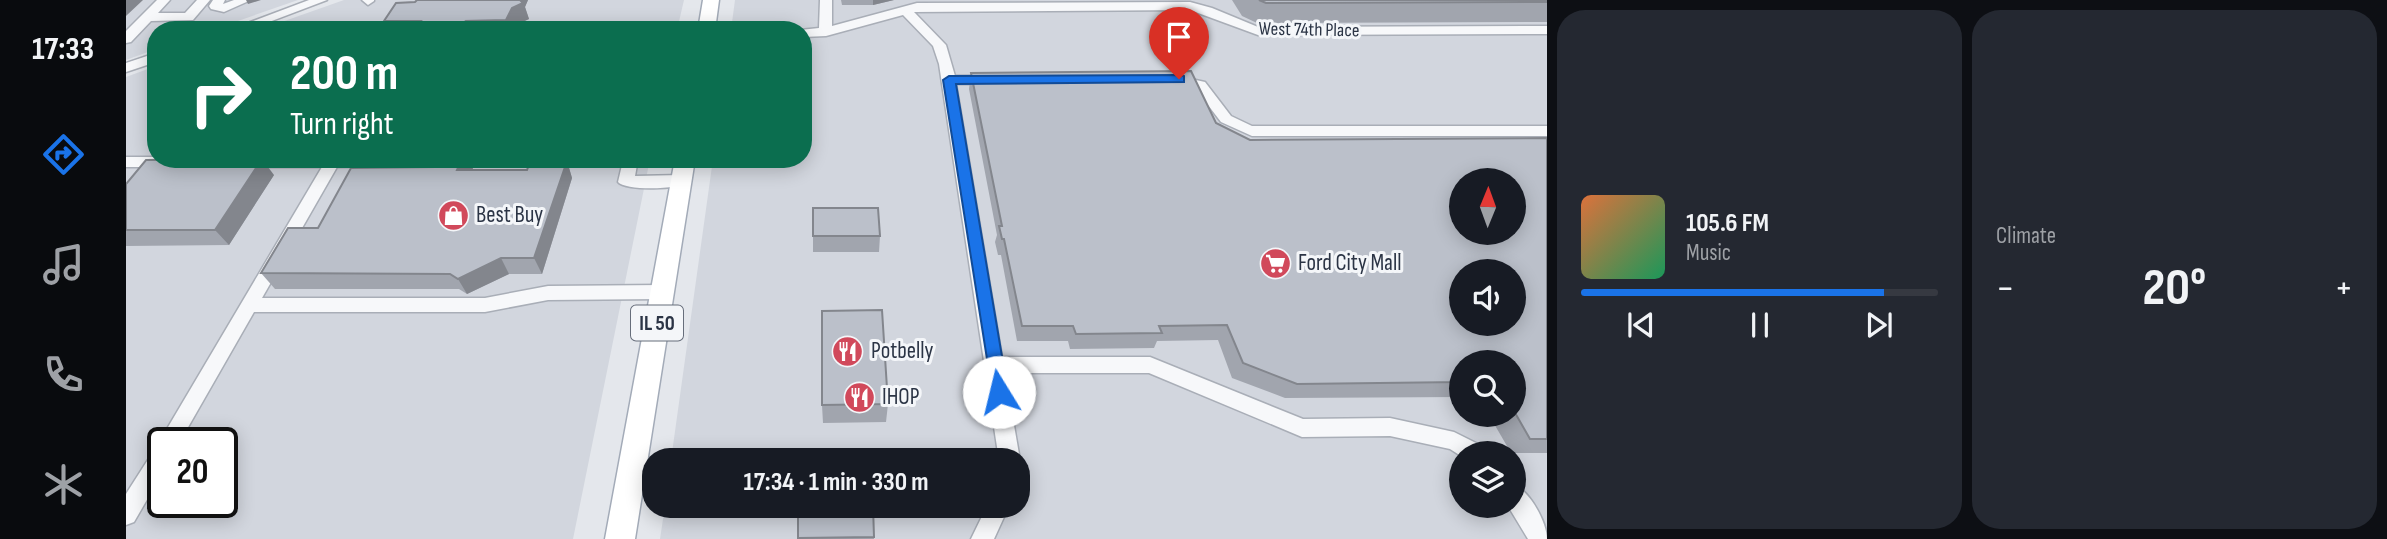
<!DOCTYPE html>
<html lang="en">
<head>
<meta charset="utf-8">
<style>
	:root { --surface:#171b24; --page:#242831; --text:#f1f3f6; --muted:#9ea1a6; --line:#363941; --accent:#1a73e8 }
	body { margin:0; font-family:"Sofia Sans Condensed",sans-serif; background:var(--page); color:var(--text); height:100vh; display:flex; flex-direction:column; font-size:26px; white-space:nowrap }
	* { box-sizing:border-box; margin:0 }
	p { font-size:23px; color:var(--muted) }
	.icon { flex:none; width:38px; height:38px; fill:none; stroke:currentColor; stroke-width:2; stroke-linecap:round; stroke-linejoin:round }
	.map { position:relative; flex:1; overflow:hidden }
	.details { display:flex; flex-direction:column; gap:10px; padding:10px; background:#0d0f14; width:840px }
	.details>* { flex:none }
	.top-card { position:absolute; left:21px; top:21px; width:665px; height:147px; border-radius:28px; box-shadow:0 4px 18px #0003; background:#0b6e4f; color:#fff; overflow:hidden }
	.needle { width:46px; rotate:1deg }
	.tools { position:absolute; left:1323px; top:168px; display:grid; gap:14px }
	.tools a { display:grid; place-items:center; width:77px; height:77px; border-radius:50%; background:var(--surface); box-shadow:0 4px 18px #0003; font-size:35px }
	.speed { position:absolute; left:21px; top:427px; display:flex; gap:14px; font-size:35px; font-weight:700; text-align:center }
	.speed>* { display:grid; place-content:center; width:91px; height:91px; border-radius:50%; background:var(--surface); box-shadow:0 4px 18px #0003; line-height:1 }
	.speed .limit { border:4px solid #111; border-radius:10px; background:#fff; color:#111 }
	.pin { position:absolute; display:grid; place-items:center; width:60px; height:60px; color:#fff; margin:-72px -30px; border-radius:50% 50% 50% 0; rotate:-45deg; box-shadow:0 0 7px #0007 }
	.pin .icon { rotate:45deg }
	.me { position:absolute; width:77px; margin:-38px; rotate:351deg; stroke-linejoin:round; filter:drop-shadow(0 0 5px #0008) }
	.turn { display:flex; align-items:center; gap:24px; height:147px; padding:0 28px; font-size:32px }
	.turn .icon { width:91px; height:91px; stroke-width:2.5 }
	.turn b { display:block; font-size:49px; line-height:60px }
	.big { font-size:52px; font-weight:700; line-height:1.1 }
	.details .widget { flex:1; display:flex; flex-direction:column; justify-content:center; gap:10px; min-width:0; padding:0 24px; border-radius:28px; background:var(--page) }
	.song { display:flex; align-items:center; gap:21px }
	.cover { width:84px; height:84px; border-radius:10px; background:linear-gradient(135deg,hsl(20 70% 55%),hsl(150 70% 35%)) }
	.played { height:7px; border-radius:4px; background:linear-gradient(90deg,var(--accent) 85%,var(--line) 85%) }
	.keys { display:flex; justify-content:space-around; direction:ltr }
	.heat { display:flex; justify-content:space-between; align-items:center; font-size:38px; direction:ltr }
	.details .tiles { flex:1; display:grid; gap:10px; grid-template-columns:repeat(2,1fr) }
	.trip { position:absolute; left:516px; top:448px; width:388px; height:70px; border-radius:28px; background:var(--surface); box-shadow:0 4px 18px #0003; font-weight:700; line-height:70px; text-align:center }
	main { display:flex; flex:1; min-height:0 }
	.menu { display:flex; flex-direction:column; width:126px; justify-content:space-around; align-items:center; background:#090b0e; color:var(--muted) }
	.menu .icon { width:49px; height:49px }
	.menu .current { color:var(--accent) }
	.menu b { font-size:32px; color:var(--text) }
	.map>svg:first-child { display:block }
</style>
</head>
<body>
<main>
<nav class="menu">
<b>17:33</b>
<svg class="icon current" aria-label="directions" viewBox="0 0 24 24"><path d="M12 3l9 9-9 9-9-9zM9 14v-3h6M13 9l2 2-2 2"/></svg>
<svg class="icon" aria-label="music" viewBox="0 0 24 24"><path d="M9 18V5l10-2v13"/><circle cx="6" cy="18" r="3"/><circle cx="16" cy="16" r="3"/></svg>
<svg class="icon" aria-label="phone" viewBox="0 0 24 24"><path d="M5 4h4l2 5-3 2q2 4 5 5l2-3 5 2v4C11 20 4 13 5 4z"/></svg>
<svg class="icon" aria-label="climate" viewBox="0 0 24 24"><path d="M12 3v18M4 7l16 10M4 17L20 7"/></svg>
</nav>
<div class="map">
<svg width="1421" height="539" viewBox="0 0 1421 539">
	<rect width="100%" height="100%" fill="#e4e7ec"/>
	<path fill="#d2d6de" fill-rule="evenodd" d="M0,0H172L86,30H30V49L0,60Z
		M218,0H558L551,30H133Z
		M609,0H1421V539H534L539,506H892V460H545L587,159H677V30H605ZM1335,180H1388V233H1335ZM1335,271H1388V324H1335ZM1335,362H1388V415H1335ZM1335,453H1388V506H1335Z
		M30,66V159H524L447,539H0V77ZM37,443H96V502H37Z"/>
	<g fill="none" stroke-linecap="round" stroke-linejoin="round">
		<defs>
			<path id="minor" d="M31,0H44L32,13H59L71,0H84L67,20L25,21L5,42L0,43V31Z
				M87,0H99L97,4L108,0H125L98,12L85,9L83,6Z
				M183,0H201L122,30H103Z
				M236,0H248V1L242,5Z
				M694,0H706V26L791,3L1064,2L1086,8L1132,27L1421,26V34L1132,35L1064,10L788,12L820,45L829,76H869L876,80L869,84H830L876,357H1024L1177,419L1264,418L1328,432L1356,446L1359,453H1335V456L1324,449L1264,436L1176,437L1023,373H879L894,460L892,462L873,460L813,64L807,46L777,15L700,36L677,37V30H674L693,28Z
				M30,53V62L0,72V63Z
				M1047,75L1079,82L1105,116L1126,126H1421V136H1126L1095,122L1069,88L1042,82L1040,79Z
				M0,157H30V159H48L50,162L42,167H0Z
				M109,159H512L509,176L555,175L563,181C556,190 499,191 492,182L496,165L211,167L136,298H359L422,286L536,285L542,287L545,292L542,297L536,299L422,300L359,312H128L53,443H37V472L8,522L0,525V494L32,444L196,167H115L110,166Z
				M1388,485C1404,491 1421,523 1421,539H1402L1382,506H1388Z
				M861,506H883L868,539H845Z"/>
			<path id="major" d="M577,0H593L589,30H572Z
				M549,159H569L509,539H479Z"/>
		</defs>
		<use href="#minor" stroke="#a9aeb7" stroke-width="3"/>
		<use href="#major" stroke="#a3abb8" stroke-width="3"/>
		<use href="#minor" fill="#f7f8fa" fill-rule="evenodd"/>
		<use href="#major" fill="#fff" fill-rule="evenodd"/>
	</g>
	<path fill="#a1a5ae" d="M291,0H402L399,7L403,19L392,24L389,30H263L258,21L289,2Z
		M715,0H768L747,5H716Z
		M1085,0H1421V22L1131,23L1116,16L1106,0Z
		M845,73L1090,123L1124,140L1421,138V453H1385L1363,415H1388V362H1335V397L1159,398L1106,378L1092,340L1031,341L1028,348L944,349L942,341H891L875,255H872L869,242L871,235L843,89Z
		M441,161L446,178L416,274H383L341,294L333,289H149L135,273L192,228L310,167L347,168L346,170H401Z
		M148,175L103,245L0,246V184Z
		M687,236H754L753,252H687Z
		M762,404L760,422L697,423L696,405Z
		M672,506H747L748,539H672Z"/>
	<path fill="#83868d" d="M0,0H17L0,16Z
		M120,0H135L122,4Z
		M392,0H402L399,7L403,19L392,24L389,30H384L380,20L386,8Z
		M747,0H768L747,5Z
		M136,159L148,175L103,245L89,230Z
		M336,159H343L347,168L339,187L331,170Z
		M441,161L446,178L416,274L408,258Z
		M375,258L383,274L341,294L332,279Z"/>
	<path fill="#bbc0ca" stroke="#83868d" stroke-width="2" fill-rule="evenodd" d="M291,0H394L397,3L386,8L380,20L341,21L353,30H290L295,21H258L270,3L289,2Z
		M1133,0H1421V2L1140,3Z
		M1065,71L1090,123L1124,140L1421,138V439H1404L1388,411V362H1335V382L1171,384L1117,363L1101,325L1033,326L1036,333L950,334L947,326H896L878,239H876L873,226H876L845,73ZM1335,180H1388V233H1335ZM1335,271H1388V324H1335Z
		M136,159L89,230H0V184L20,160Z
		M313,159H336L331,170H401L404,162L441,161L408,258H375L332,279L324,274L135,273L162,228H192L225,168L310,167Z
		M687,208H752L754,236H687Z
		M756,310L762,404L696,405V311Z
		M672,506H747L748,537L672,538Z"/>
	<path fill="#1a73e8" stroke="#114b97" stroke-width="2" d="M1053,75L1058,76V82L830,84L882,392L880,397L873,400L867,397L817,80L823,76Z"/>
	<defs>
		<symbol id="shop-disc" viewBox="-11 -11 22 22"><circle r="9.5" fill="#d1495b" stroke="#f4f6f9"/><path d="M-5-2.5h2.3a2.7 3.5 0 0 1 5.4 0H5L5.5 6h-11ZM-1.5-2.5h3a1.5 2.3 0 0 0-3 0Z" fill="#fff"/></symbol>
		<symbol id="supermarket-disc" viewBox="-11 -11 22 22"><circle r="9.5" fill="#d1495b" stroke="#f4f6f9"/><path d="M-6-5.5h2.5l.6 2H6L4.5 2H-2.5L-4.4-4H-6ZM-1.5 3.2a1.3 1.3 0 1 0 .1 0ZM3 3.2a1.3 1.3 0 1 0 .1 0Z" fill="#fff"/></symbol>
		<symbol id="restaurant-disc" viewBox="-11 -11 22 22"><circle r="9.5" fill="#d1495b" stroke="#f4f6f9"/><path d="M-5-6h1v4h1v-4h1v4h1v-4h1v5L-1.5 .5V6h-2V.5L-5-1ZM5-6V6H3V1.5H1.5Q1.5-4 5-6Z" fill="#fff"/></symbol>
	</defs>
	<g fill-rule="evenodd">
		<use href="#shop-disc" x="310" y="198" width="35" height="35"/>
		<use href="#supermarket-disc" x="1132" y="246" width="35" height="35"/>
		<use href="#restaurant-disc" x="704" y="334" width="35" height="35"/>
		<use href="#restaurant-disc" x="716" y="380" width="35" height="35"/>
	</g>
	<g text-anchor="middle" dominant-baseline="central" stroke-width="6" stroke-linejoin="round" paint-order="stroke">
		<g font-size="19" fill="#2b3445" stroke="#f4f6f9">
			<text transform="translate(1183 30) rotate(1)">West 74th Place</text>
		</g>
		<rect fill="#f4f6f9" stroke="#676e7b" stroke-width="2" x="505" y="305.5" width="52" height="35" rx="5"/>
		<g font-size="21" font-weight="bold" fill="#2b3445">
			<text x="531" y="323">IL 50</text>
		</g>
		<g font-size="23" fill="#2b3445" stroke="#f4f6f9" text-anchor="start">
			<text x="350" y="215">Best Buy</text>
			<text x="1172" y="263">Ford City Mall</text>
			<text x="745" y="351">Potbelly</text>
			<text x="756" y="397">IHOP</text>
		</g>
	</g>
</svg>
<div class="tools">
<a><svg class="needle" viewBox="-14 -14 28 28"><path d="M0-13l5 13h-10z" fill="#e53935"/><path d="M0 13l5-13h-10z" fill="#9ea1a6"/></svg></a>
<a><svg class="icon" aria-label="sound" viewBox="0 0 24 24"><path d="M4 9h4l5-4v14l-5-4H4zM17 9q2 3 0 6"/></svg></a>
<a><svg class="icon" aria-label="search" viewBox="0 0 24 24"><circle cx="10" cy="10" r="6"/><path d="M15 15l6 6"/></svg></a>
<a><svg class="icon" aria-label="layers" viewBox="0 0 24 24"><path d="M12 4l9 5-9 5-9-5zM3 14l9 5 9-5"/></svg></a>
</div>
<div class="speed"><div class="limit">20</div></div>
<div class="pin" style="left:1053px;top:79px;background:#d93025"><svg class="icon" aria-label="arrive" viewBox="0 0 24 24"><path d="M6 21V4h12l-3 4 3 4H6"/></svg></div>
<svg class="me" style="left:873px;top:392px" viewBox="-20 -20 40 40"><circle r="19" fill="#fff"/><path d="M0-13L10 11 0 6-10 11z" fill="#1a73e8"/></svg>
<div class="trip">17:34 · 1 min · 330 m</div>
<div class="top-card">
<div class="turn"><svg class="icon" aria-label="right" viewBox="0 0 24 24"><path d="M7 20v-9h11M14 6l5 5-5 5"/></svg><div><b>200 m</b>Turn right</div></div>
</div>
</div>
<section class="details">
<div class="tiles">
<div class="widget">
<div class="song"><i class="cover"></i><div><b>105.6 FM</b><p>Music</p></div></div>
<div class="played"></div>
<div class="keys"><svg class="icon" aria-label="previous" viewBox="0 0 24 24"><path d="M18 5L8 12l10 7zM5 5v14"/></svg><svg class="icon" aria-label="pause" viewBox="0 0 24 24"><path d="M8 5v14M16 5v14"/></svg><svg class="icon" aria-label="next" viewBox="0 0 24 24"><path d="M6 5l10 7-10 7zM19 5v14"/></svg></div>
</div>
<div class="widget"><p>Climate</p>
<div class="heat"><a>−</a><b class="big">20°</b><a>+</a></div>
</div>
</div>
</section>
</main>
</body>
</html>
